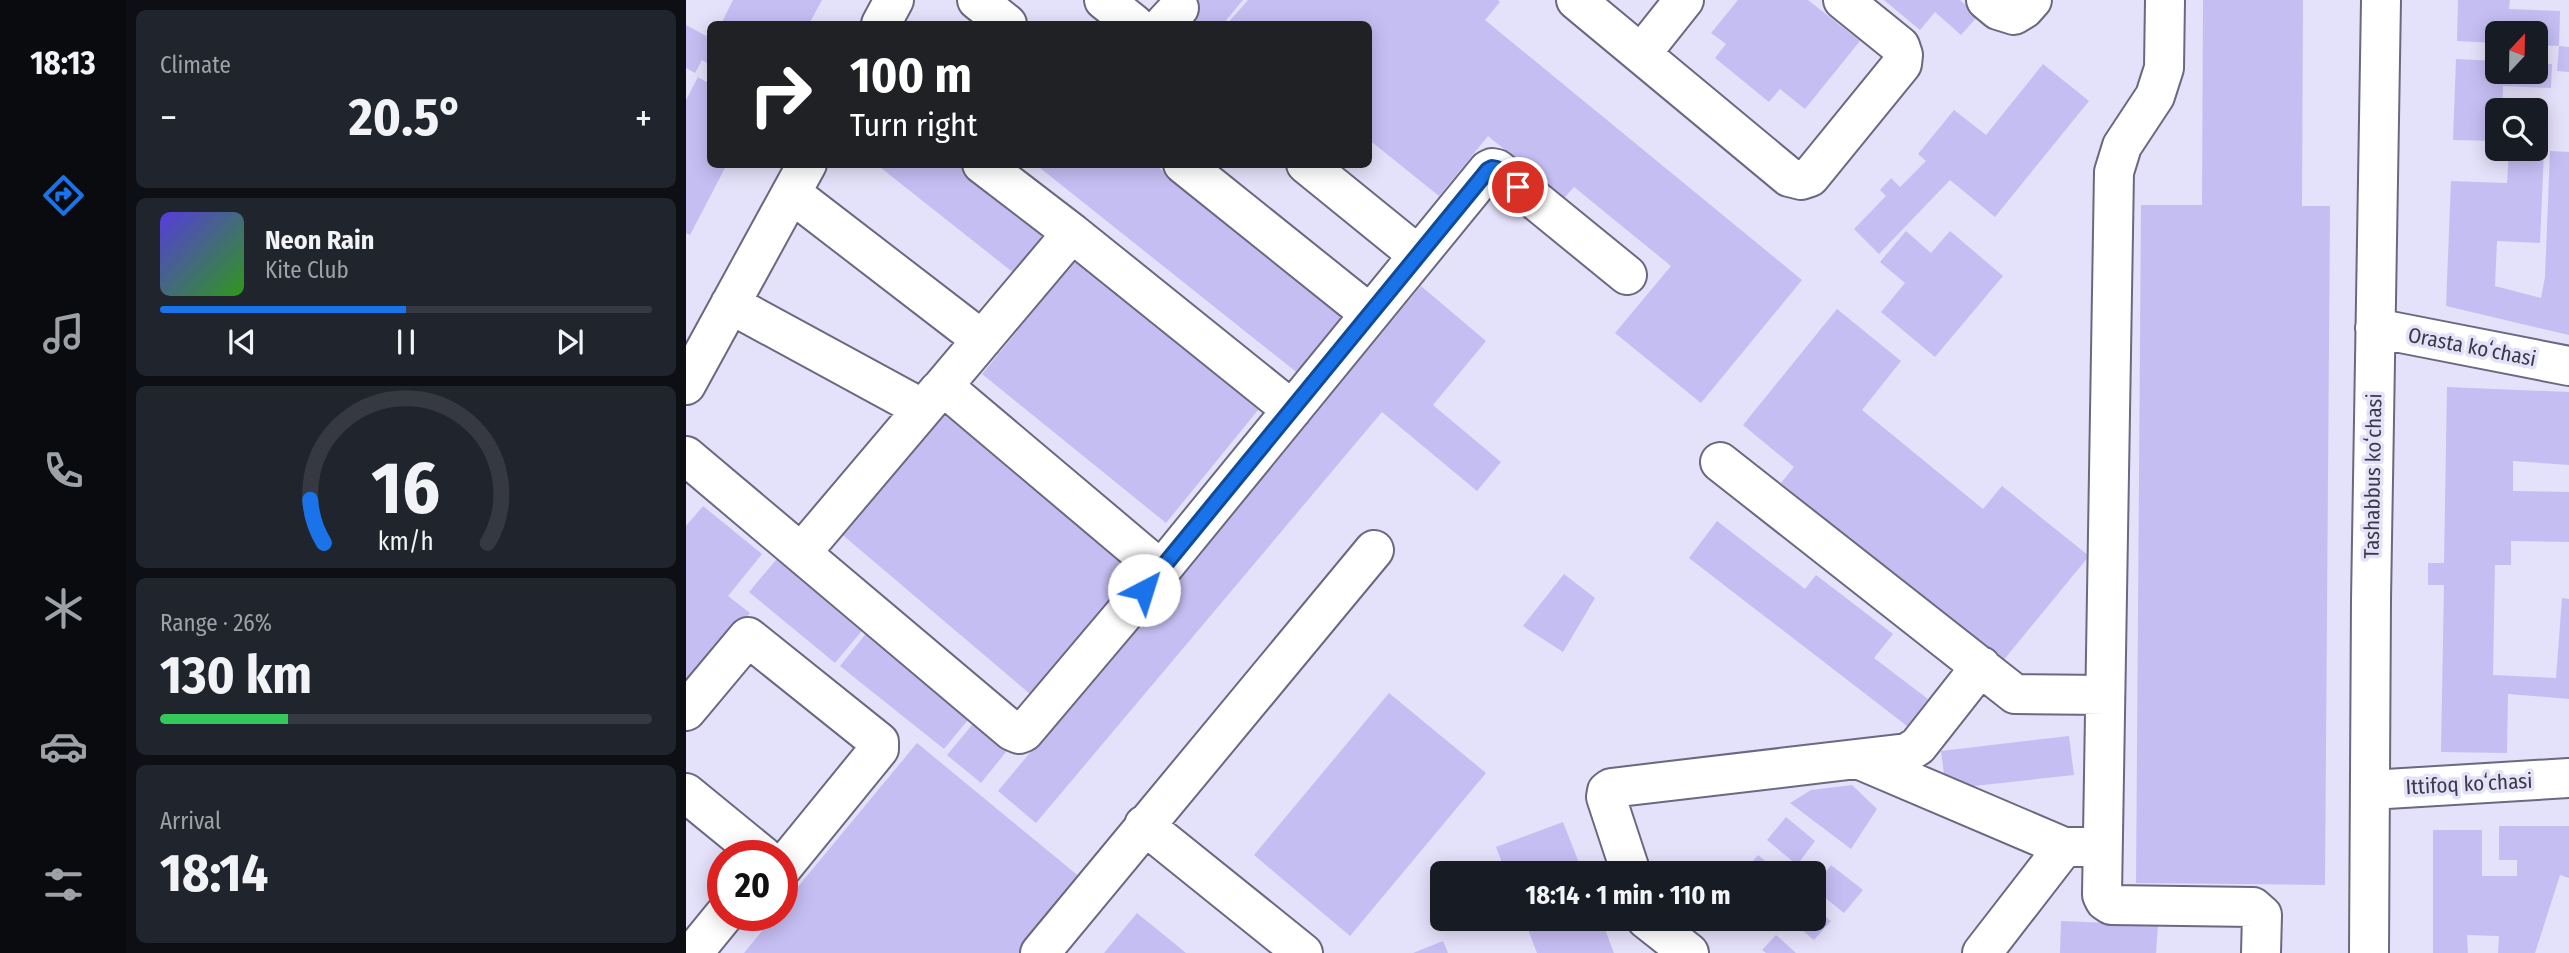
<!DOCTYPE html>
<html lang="en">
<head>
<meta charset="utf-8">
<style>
	:root { --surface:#171b24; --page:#20242c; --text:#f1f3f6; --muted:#9ea1a6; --line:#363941; --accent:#1a73e8 }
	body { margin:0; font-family:"Fira Sans Condensed",sans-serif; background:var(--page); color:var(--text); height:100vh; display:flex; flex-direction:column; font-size:26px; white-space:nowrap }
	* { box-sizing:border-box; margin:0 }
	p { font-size:23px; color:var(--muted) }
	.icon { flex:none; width:38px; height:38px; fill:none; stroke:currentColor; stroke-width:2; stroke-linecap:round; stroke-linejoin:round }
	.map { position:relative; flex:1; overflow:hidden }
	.panel { display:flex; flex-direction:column; gap:10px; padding:10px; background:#0d0f14; width:560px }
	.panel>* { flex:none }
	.banner { position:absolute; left:21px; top:21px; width:665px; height:147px; border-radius:10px; box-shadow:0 4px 18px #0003; background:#202124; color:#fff; overflow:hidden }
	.needle { width:46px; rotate:22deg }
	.controls { position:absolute; left:1799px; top:21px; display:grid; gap:14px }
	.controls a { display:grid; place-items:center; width:63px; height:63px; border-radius:10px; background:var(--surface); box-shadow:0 4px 18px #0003; font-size:35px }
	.speed { position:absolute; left:21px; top:840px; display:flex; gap:14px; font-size:35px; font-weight:700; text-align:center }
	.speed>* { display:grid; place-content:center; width:91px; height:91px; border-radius:50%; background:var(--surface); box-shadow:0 4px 18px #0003; line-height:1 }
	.speed .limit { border:10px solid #d22; background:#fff; color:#111 }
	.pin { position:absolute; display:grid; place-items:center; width:60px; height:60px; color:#fff; margin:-30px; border:4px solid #fff; border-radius:50%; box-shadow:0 2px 7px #0007 }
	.me { position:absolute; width:77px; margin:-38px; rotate:40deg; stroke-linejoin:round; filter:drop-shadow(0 0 5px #0008) }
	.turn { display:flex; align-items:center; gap:24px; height:147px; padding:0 28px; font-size:32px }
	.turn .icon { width:91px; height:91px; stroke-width:2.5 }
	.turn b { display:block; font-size:49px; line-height:60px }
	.big { font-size:52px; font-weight:700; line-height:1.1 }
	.panel .card { flex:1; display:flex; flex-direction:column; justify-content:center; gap:10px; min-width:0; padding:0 24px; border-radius:10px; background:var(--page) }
	.panel .dial { align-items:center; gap:0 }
	.dial svg { height:182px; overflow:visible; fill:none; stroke:var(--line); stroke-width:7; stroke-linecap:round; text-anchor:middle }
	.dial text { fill:var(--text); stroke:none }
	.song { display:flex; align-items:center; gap:21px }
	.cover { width:84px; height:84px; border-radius:10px; background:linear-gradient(135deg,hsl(250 70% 55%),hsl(110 70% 35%)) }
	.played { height:7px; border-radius:4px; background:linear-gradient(90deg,var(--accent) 50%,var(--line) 50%) }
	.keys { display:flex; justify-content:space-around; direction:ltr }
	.heat { display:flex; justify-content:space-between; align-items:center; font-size:38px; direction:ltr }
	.charge { height:10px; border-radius:5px; background:linear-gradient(90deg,#34c759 26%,var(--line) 0) }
	.trip { position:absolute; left:744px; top:861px; width:396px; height:70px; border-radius:10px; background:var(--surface); box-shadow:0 4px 18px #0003; font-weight:700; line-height:70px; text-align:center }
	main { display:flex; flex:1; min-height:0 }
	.menu { display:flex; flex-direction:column; width:126px; justify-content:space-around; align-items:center; background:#090b0e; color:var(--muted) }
	.menu .icon { width:49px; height:49px }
	.menu .current { color:var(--accent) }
	.menu b { font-size:32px; color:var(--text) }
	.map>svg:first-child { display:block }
</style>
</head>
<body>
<main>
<nav class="menu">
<b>18:13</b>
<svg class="icon current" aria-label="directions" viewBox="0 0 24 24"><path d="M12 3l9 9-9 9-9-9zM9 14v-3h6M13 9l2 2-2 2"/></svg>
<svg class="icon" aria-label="music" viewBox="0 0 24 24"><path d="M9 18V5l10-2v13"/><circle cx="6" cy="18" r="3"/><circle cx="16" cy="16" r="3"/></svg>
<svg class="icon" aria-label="phone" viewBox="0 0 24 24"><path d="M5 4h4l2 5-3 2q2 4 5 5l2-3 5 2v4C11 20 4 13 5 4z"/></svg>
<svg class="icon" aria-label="climate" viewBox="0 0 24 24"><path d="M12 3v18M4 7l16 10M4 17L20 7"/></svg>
<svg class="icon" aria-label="car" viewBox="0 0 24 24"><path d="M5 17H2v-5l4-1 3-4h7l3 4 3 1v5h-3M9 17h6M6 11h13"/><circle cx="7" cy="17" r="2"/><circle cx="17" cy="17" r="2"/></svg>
<svg class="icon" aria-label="filters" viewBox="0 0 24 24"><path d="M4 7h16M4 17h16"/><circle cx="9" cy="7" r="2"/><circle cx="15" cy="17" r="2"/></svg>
</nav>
<section class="panel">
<div class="card"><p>Climate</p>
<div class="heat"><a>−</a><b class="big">20.5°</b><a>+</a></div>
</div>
<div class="card">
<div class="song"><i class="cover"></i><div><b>Neon Rain</b><p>Kite Club</p></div></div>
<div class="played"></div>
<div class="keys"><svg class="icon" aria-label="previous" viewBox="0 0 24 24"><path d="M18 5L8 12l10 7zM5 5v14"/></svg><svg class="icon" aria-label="pause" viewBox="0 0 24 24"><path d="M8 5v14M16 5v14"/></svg><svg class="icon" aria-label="next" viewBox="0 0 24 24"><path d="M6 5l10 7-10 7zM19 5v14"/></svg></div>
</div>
<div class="card dial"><svg viewBox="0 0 100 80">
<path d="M14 69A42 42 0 1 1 86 69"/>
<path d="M14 69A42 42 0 0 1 8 50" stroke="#1a73e8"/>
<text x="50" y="56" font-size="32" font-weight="700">16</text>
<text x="50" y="72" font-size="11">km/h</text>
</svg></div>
<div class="card"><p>Range · 26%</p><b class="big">130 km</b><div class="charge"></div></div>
<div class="card"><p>Arrival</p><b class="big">18:14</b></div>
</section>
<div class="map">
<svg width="1883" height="953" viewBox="0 0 1883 953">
	<rect width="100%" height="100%" fill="#e4e1fa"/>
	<path fill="#c5bef3" d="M47,0H136L123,24H35Z
		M483,0H557L537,24H513Z
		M562,0H812L814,2L799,20L1116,280L1015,403L929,333L985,266L888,187L872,205L847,184L853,178L802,136L753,196L682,139V24H541Z
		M1052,0H1122L1174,41L1119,109L1094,89L1083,102L1029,58L1040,44L1025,33Z
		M1198,0H1274L1292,16L1275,35L1249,12L1234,30Z
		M1517,0H1617L1616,206H1644L1639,885L1450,883L1455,205H1516Z
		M1772,0H1824L1823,9L1874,11L1873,46L1850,45V33H1811V43L1771,41Z
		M0,25L24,38V65L16,60L9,73L0,68Z
		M1873,46L1883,47V72L1871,71Z
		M1770,59L1811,61V72H1850V63L1866,64L1865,88L1817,86L1816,110H1811V141L1767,140Z
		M1357,64L1403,101L1309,217L1264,180L1193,254L1168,229L1200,196L1194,190L1205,178L1214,187L1240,161L1232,154L1268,110L1300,135Z
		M12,77L24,84V164H41L4,235L0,233V100Z
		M1823,149L1858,150L1854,243L1811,241L1809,286L1855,298L1859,277L1864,151L1883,152V335L1760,306L1765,181L1821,183Z
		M190,164H286L366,228L329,274Z
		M349,164H468L660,317L614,375Z
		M1220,231L1245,253L1264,231L1317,276L1249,357L1195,312L1219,283L1194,262Z
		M398,249L581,399L480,523L296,374Z
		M735,286L800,341L747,405L815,462L791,491L696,412L350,823L312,791Z
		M1151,309L1215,361L1176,410L1297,509L1316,486L1403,556L1316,662L1095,483L1108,467L1057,425Z
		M1761,387L1883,392V465L1827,461V491L1883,492V542L1825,541V565H1809L1807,675L1870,678L1876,598L1883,599V699L1822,694L1821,753L1755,752L1758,585H1742V563H1758Z
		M259,406L451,569L344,694L152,531Z
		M17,506L76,554L42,596L64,613L0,692V526Z
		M1031,521L1119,589L1130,575L1207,634L1188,658L1242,699L1221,726L1003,558Z
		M94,555L180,626L149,663L63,592Z
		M878,574L909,598L877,652L837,626Z
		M182,631L286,715L258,749L154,666Z
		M703,693L800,773L664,936L568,855Z
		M291,719L324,747L295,783L261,755Z
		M1383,736L1388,775L1260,789L1255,751Z
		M231,743L395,878L333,953H58L89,915H96V906Z
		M1166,785L1191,809L1165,849L1104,803L1125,790Z
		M1100,817L1129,841L1111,865L1081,840Z
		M877,822L897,873H820L810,847Z
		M1813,826H1883V878L1874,875L1849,953H1812L1813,936L1781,935L1782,953H1747V830H1796V876H1831V860H1813Z
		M1072,855L1094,873H1057Z
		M1145,865L1177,890L1158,913L1127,888Z
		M1127,907L1145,921L1128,940L1103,919H1127Z
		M451,913L500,953H418Z
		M838,919H915L928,953H851Z
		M1375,921L1472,925L1470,953H1374Z
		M1090,935L1110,953H1080L1076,950Z
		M757,941L762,953H727Z"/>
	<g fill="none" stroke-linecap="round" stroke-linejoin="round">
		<defs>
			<path id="minor" d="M291,0L321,24
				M418,0L448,24
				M890,0L1103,177L1115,180L1124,177L1216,64L1217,55L1214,46L1157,0
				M1300,0L1312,10L1328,15L1338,9L1346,0
				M1479,0L1478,68L1469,96L1436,146L1428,172L1416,895L1419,901L1425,905L1567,907L1576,915L1575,953
				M195,24L208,0
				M478,24L493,8
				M955,54L998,0
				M296,164L386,233
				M497,164L684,314
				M620,164L732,255
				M105,193L296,340
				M44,304L237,409
				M1689,328L1883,366
				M0,385L121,164
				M0,456L326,731L333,734L338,732L475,570L802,170L806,168L811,169L941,275
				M1034,462L1329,694L1419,695
				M115,553L253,390
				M475,570L257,386L386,233L606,410
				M0,711L62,637L193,742V749L96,868
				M1174,760L1378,847
				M1684,790L1883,778
				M0,793L77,856
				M458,825L617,953
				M945,873L920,797L921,791L925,788L1221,753L1232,746L1295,666
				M960,919L1003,953
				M7,953L38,915
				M354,953L688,550
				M1296,953L1378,847H1403
				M1683,953L1685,600L1695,0"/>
		</defs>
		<use href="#minor" stroke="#6b687f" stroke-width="42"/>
		<use href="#minor" stroke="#fff" stroke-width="38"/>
	</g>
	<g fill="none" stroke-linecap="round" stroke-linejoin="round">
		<defs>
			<path id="route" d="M458,590L802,170L806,168L811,169L832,187"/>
		</defs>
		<use href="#route" stroke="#114b97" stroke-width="18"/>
		<use href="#route" stroke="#1a73e8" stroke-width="12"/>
	</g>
	<g text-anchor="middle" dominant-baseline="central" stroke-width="7" stroke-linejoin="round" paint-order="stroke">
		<g font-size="21" fill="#3b3a44" stroke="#e4e1fa">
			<text transform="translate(1786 347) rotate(11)">Orasta koʻchasi</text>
			<text transform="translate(1687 476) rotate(-89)">Tashabbus koʻchasi</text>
			<text transform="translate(1783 784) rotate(-3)">Ittifoq koʻchasi</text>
		</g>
	</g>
</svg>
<div class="controls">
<a><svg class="needle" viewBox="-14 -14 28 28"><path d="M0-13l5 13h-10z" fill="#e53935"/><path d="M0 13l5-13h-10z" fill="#9ea1a6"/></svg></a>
<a><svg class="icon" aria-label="search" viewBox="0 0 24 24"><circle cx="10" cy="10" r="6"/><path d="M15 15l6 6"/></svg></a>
</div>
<div class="speed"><div class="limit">20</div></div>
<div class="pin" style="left:832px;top:187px;background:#d93025"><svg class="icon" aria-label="arrive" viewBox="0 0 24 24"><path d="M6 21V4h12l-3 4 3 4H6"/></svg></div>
<svg class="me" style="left:458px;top:590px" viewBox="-20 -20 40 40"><circle r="19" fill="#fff"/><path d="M0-13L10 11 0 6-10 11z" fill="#1a73e8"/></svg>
<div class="trip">18:14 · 1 min · 110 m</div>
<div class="banner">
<div class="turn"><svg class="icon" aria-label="right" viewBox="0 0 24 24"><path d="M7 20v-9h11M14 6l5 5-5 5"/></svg><div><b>100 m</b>Turn right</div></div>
</div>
</div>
</main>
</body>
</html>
